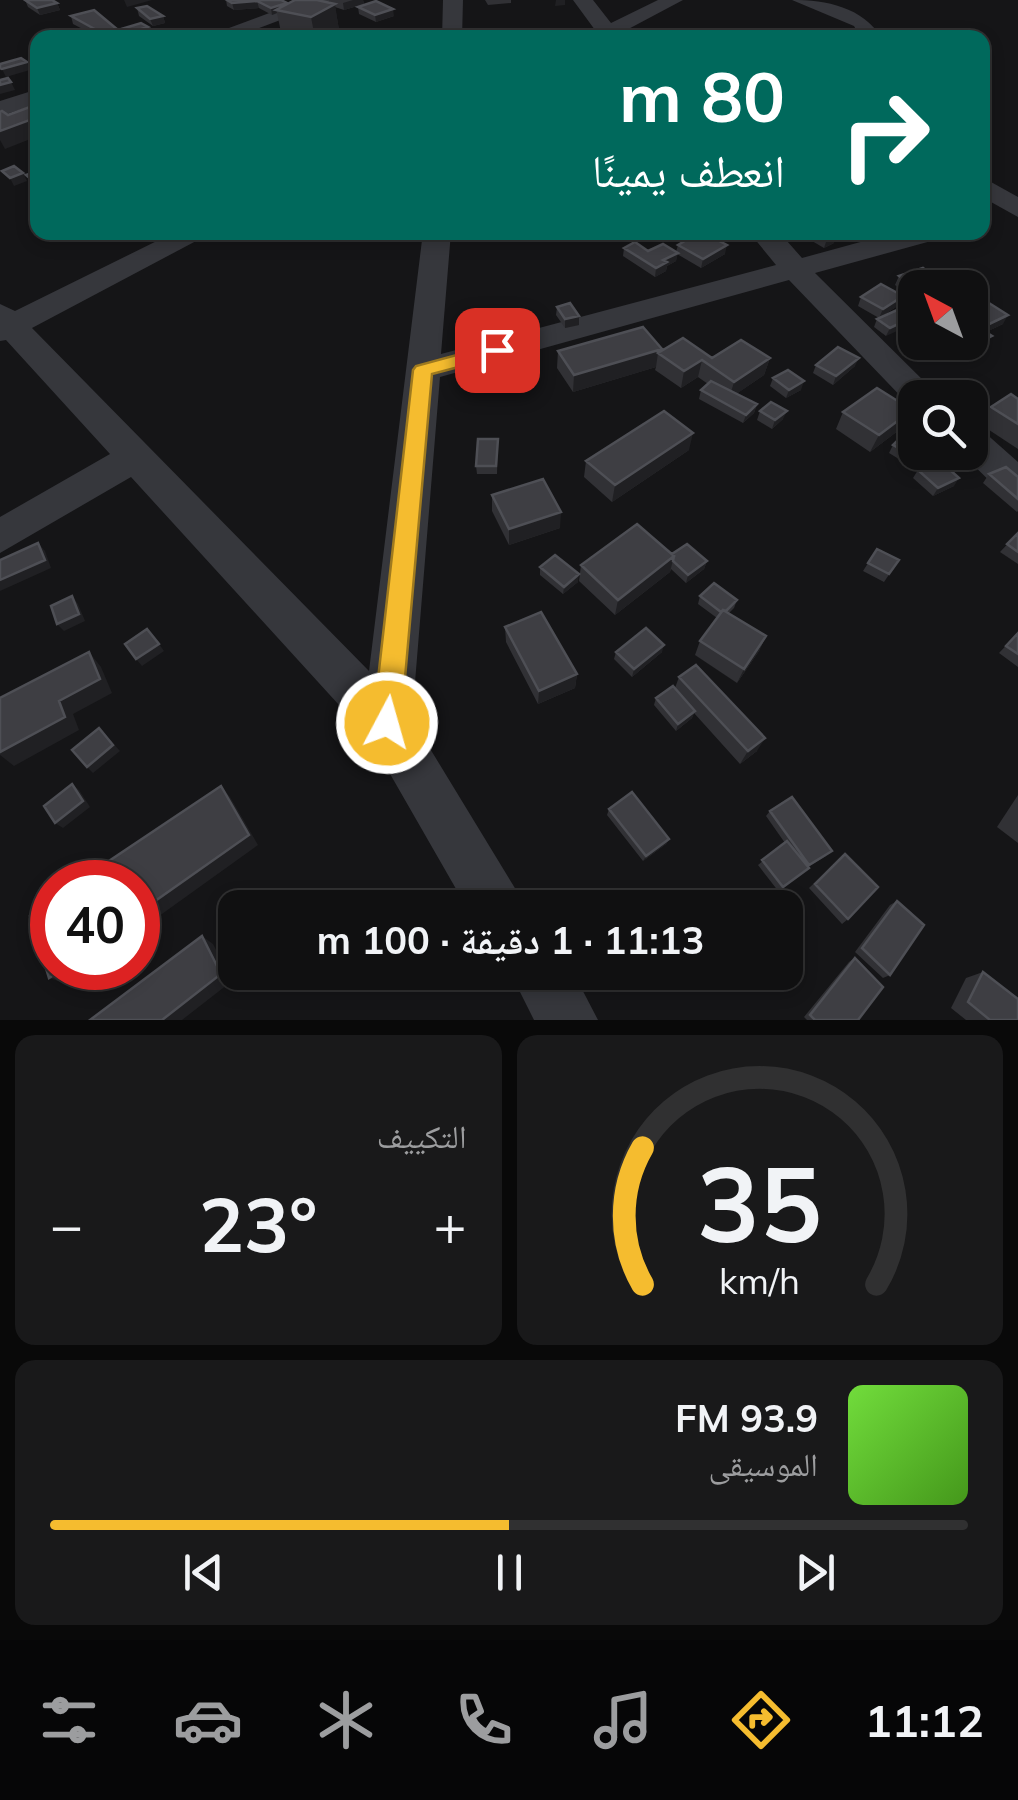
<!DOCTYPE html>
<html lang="ar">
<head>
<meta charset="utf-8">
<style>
	:root { --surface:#101011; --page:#19191a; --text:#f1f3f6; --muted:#9c9d9f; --line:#303031; --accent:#f5bc2f }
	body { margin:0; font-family:Mulish,"Noto Naskh Arabic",sans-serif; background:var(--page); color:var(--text); direction:rtl; height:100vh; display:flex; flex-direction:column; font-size:38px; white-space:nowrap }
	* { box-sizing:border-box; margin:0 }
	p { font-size:32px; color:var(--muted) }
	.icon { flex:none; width:55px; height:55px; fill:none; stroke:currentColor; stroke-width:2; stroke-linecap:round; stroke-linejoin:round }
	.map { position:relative; height:1020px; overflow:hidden; direction:ltr }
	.sheet { display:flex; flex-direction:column; gap:15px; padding:15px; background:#090909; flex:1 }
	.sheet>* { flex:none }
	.hud { position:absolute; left:30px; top:30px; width:960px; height:210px; border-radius:20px; box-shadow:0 5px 15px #0003,0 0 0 2px var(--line); direction:rtl; background:#00695c; color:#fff; overflow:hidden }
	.needle { width:65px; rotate:319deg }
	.controls { position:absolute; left:898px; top:270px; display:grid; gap:20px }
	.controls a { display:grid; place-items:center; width:90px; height:90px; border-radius:20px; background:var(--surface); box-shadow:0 5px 15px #0003,0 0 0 2px var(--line); font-size:50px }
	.speed { position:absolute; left:30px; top:860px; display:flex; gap:20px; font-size:50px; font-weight:700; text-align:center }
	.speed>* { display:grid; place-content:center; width:130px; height:130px; border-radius:50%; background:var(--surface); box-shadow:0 5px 15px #0003,0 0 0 2px var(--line); line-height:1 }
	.speed .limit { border:15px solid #d22; background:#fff; color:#111 }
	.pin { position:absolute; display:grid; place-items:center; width:85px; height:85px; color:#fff; margin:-42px; border-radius:20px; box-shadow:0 5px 15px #0006 }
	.me { position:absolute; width:110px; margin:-55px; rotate:6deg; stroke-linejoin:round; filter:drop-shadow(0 0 8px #0008) }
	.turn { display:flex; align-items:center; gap:35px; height:210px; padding:0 40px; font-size:45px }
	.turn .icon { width:130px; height:130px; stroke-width:2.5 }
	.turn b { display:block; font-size:70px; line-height:85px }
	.big { font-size:75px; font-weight:700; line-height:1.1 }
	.sheet .widget { flex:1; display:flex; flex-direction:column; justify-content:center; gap:15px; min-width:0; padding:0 35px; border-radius:20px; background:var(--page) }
	.sheet .dial { align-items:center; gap:0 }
	.dial svg { height:260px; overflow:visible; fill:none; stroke:var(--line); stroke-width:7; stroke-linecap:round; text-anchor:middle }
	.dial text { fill:var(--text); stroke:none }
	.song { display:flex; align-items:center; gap:30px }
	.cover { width:120px; height:120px; border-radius:15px; background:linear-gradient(135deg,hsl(100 70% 55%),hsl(100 70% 35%)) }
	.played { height:10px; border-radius:5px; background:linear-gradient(90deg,var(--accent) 50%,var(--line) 50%) }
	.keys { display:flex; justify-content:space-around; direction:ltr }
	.heat { display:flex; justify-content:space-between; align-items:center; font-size:55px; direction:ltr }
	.sheet .tiles { flex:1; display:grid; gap:15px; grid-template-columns:1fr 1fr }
	.widget:last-child { grid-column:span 2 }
	.trip { position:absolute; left:218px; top:890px; width:585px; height:100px; border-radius:20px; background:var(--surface); box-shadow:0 5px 15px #0003,0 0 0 2px var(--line); font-weight:700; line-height:100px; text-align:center; direction:rtl }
	.tab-bar { display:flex; height:160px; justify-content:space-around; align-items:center; background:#060607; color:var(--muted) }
	.tab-bar .icon { width:70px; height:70px }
	.tab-bar .on { color:var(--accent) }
	.tab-bar b { font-size:45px; color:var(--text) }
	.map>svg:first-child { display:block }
</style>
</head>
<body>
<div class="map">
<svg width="1018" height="1020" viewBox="0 0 1018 1020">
	<rect width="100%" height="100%" fill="#151517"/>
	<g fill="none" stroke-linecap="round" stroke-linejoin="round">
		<path fill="#36373c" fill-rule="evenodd" d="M304,0H333L233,38H202Z
			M443,0H463L462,38H442Z
			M573,0H593L611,23L658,0H683L619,34L622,38H585L595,30Z
			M792,0C827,0 862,7 882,38H861L854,26Z
			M38,89V104L0,116V101Z
			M982,177L1018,197V217L982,197Z
			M175,232H213L32,328L369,671L423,232H451L441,354L776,265L749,232H779L802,258L897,232H946L942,238L815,273L941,398H915V408L911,407L789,280L440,377L412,719L527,908H467L370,739L131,477L0,553V517L110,454L6,340L0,341V304L15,311Z
			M970,427L983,431L1018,462V500L1004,495L960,452H970Z
			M510,972H573L598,1020H534Z"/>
	</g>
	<path fill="#313135" d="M25,0L57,3L60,10L40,15L28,7Z
		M226,0H281L287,4L330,3L329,0H363L364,4L344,10L335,7L339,30L334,33L342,38H285L282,37L277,13L272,15L259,8L234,10L227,6Z
		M485,0H511V3L488,5Z
		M358,7L394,16L376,22L359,14Z
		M137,8L163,16L165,23L153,26L139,16Z
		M71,16L118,30L148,27L150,34L139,38H100L73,24Z
		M815,232L834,243L824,248L812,241Z
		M678,245L725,254L701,268L677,254L676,261L667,266L666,271L655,277L623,256L624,248L676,252Z
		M899,276L915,288V299L895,285Z
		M861,297L899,305L879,318L858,306Z
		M915,302L886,336L874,327L877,319Z
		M970,303L1003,324L986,332L987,344L965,356L950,345L952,342H970Z
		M557,307L579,325L565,328L556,315Z
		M558,351H662L712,358H770L764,375L736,394L757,404L754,413L743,423L699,399L701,390L708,384L698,377L681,388L655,370L656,367L573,392L557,368Z
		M816,365L855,366L833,385L813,373Z
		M773,378L801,390L786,398L770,386Z
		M1018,399V449L980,424L991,407Z
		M760,411L783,419L772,429L757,420Z
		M843,412L903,427L870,452L836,429Z
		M498,439L497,474H477L476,466Z
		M893,445L915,452H933L917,470L889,453Z
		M689,450L612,502L584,477L586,461Z
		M918,470L954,486L933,496L913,478Z
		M989,474L1018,477V511L1017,512L983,483Z
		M492,495L560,528L509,545L492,511Z
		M1018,533V564L1000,552Z
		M877,549L899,560L884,582L863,571Z
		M672,554L707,561L704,569L686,583L671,569L670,572L615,615L579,581L581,565Z
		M540,567L578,582L563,594L540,575Z
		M700,596L737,600L734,608L729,613L766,636L759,651L737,683L695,655L700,641L717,618L698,604Z
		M505,627L577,674L575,688L538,704L506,642Z
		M1018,633V667L999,653Z
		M616,652H662L632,677L614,659Z
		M679,677L757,751L740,764L694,713L692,718L676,731L654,705L656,698L675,688Z
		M1018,795V843L997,827Z
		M609,809L669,839L666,844L643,861L607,815Z
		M770,811L826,856L808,867L779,892L758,865L785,843L766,816Z
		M845,854L848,919L842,924L809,888Z
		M897,901L890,975L883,978L855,952L890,905Z
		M855,958L858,1020H807L804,1017L849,962Z
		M983,972L1018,1020H966L951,1008L966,978Z"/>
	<path fill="#202023" d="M124,0H152L127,7Z
		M353,0H363L364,4L344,10L343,3Z
		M556,0H565V5L555,6Z
		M257,1L259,8L234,10L232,3Z
		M57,3L60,10L40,15L37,8Z
		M287,3L283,12L276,10L277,13L272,15L271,8Z
		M335,4L339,30L327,38H315L311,17Z
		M393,9L394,16L376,22L375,15Z
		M163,16L165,23L153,26L150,19Z
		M148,27L150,34L139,38H111Z
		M27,62L30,70L6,77L2,69Z
		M11,82L15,90L0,94V85Z
		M38,117V136L5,149L0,140V131Z
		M23,173L27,181L14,186L10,178Z
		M837,234L834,243L824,248L827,239Z
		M727,245L725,254L701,268L703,259Z
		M678,253L676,261L667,266L666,271L655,277L656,268L663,260Z
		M903,296L899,305L879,318L883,309Z
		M1008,315L1003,324L978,336L983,327Z
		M579,316V325L565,328V319Z
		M915,316V323L886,336L890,328Z
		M992,336L987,344L965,356L970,347Z
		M662,349L661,355L658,353L656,367L573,392L574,375Z
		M770,358L764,375L729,399L734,382Z
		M859,358L855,366L833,385L836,376Z
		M702,360L698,377L681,388L684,371Z
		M804,381L801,390L786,398L789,390Z
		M757,404L754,413L743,423L746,415Z
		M912,410L903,427L870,452L879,435Z
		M787,411L783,419L772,429L775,420Z
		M693,433L689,450L612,502L615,485Z
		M931,452H933L917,470L922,461Z
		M959,478L954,486L933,496L938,488Z
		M561,512L560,528L509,545V529Z
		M38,543L45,551L51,568L0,591V580Z
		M674,556L670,572L615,615L618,600Z
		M707,561L704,569L686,583L688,575Z
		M579,574L578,582L563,594L564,587Z
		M72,596L78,604L85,621L64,631L57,624Z
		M766,636L759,651L737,683L744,669Z
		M159,644L164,651L142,666L136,659Z
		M664,645L662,652L632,677L634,669Z
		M89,652L101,667L112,693L73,714L79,730L14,766L0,755V752L59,701Z
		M577,674L575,688L538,704L539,691Z
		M695,711L692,718L676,731L678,724Z
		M99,728L120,751L93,773L87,767Z
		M765,738L757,751L740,764L748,751Z
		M72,784L79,790L90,807L63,828L55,823Z
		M221,786L230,797L258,845L148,924L138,917V913Z
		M669,839L666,844L643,861L646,856Z
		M202,936L213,944L232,981L182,1020H162Z
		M65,968H78L58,981L49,978Z"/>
	<path fill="#3e3e43" stroke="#4e4f55" stroke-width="2.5" d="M25,0H52L57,3L37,8Z
		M227,0H281L287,3L271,8L257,1L232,3Z
		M295,0H317L335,4L311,17L276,10Z
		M376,1L393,9L375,15L358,7Z
		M147,6L163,16L150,19L137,8Z
		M94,10L118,30L141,23L148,27L111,38L71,16Z
		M227,32L240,37L213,38Z
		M328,32L342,35L338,38H320Z
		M21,58L27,62L2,69L0,68V64Z
		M8,78L11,82L0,85V80Z
		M38,104V117L0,131V112L2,111L8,115Z
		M14,166L23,173L10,178L2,171Z
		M38,171V179L33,181L26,175Z
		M700,232H702L727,245L703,259L678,245Z
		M816,232H834L837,234L827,239Z
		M635,242L648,251L663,244L678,253L663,260L667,262L656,268L624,248Z
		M923,268L944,283L931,288H915L899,276Z
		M881,284L903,296L883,309L861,297Z
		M981,298L1008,315L983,327L970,319V303Z
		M915,302V316L890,328L877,319Z
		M570,303L579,316L565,319L557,307Z
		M976,326L992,336L970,347L963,342H970V329Z
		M643,327L662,349L574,375L558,351Z
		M683,338L712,358L741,340L770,358L734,382L702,360L684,371L658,353Z
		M838,347L859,358L836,376L816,365Z
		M788,370L804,381L789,390L773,378Z
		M711,381L757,404L746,415L701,390Z
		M877,388L912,410L879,435L843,412Z
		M1011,394L1018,399V424L991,407Z
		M771,402L787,411L775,420L760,411Z
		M664,411L693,433L615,485L586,461Z
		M908,430L915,434V452H931L922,461L893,445Z
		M478,439H498L496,466H476Z
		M939,460L959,478L938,488L918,470Z
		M1006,467L1018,477V499L989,474Z
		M543,479L561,512L509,529L492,495Z
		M637,524L674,556L618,600L581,565Z
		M1018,533V552L1007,544Z
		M38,543L45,560L0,580V560Z
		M687,544L707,561L688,575L673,561L674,556L672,554Z
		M877,549L899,560L889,574L868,563Z
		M555,555L579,574L564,587L540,567Z
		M714,583L737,600L726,611L723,610L721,612L700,596Z
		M72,596L79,614L57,624L51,606Z
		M723,610L766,636L744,669L700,641Z
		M541,612L577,674L539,691L505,627Z
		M646,628L664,645L634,669L616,652Z
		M147,629L159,644L136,659L125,644Z
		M1018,633V654L1006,646Z
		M89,652L100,679L59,701L65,717L0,752V698Z
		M696,665L765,738L748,751L679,677Z
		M673,686L695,711L678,724L656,698Z
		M99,728L113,745L87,767L72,750Z
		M72,784L83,801L55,823L44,806Z
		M221,786L249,835L138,913V882H119L109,861Z
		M632,792L669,839L646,856L609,809Z
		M792,797L832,851L809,865L770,811Z
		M787,841L809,868L783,887L762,860Z
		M845,854L878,887L848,919L815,884Z
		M52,901V968H65L49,978L30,916Z
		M897,901L924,925L890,975L862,948Z
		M202,936L221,974L162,1020H90Z
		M855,958L883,987L858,1020H815L810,1015Z
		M983,972L1018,999V1020H990L968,1002Z"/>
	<path fill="#f5bc2f" stroke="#9f7a1f" stroke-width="2.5" d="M497,344L504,346V355L432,374L401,723L397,732L387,736L377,732L373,723L413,370L416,366Z"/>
</svg>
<div class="controls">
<a><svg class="needle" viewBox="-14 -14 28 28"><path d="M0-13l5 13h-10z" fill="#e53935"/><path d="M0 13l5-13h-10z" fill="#9c9d9f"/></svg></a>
<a><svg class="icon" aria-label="search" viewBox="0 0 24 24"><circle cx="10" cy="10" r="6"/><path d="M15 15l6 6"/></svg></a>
</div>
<div class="speed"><div class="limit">40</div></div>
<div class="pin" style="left:497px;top:350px;background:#d93025"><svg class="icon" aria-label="arrive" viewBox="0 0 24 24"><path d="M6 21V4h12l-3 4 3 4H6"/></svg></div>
<svg class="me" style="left:387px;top:723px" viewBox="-20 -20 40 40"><circle r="17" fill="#f5bc2f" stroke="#fff" stroke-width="3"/><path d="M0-11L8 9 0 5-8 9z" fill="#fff"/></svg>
<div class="trip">11:13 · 1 دقيقة · 100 m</div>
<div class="hud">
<div class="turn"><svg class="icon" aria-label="right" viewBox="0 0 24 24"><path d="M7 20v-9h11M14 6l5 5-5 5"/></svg><div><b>80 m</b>انعطف يمينًا</div></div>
</div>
</div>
<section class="sheet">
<div class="tiles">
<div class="widget dial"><svg viewBox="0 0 100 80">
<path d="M14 69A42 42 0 1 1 86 69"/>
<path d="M14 69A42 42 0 0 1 14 27" stroke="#f5bc2f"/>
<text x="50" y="56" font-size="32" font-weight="700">35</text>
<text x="50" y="72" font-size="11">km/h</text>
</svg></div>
<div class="widget"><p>التكييف</p>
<div class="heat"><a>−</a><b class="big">23°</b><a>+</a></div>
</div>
<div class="widget">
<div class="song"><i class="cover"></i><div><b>93.9 FM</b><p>الموسيقى</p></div></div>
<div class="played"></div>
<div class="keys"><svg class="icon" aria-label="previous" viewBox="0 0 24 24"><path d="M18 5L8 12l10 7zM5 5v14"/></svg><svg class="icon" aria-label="pause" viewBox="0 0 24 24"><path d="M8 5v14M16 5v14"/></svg><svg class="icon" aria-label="next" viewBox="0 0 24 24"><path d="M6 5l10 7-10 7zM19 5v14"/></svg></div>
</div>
</div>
</section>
<nav class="tab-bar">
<b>11:12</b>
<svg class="icon on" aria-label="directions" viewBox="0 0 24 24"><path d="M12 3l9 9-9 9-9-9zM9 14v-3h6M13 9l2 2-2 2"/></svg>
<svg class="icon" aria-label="music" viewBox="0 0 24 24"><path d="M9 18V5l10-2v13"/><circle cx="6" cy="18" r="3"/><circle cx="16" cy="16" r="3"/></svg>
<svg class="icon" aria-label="phone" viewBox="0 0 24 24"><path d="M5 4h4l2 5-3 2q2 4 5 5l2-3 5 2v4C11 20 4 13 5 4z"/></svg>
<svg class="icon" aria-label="climate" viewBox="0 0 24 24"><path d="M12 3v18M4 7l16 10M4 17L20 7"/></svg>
<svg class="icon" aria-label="car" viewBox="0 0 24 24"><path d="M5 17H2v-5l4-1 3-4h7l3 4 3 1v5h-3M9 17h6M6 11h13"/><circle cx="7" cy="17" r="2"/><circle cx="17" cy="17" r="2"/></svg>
<svg class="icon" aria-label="filters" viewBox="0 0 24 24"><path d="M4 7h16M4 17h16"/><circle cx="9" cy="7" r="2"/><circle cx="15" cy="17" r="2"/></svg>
</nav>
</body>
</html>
